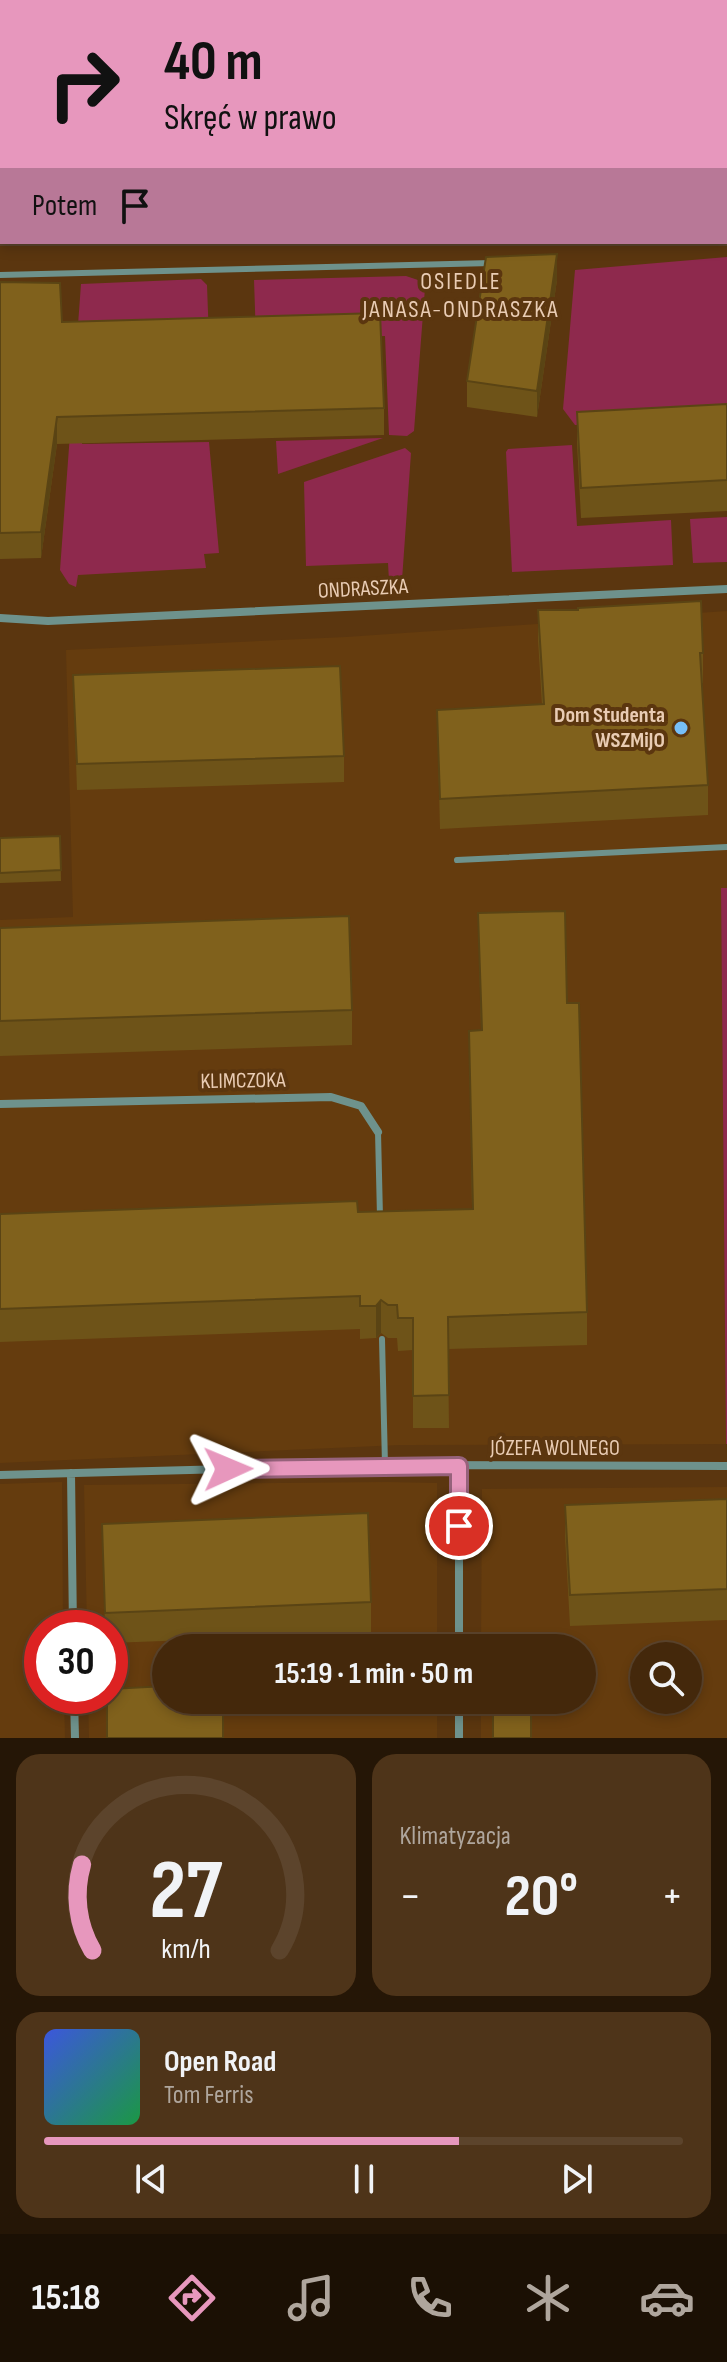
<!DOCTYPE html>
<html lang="pl">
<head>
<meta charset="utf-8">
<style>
	:root { --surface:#44280b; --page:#4e3419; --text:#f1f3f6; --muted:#afa69d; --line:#5c442c; --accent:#e797bd }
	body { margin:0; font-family:"Sofia Sans Condensed",sans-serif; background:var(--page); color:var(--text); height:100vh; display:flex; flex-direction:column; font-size:30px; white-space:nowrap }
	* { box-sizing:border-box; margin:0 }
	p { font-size:26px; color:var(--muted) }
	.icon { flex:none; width:44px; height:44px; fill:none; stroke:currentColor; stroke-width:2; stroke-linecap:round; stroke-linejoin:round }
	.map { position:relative; height:1738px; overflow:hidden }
	.details { display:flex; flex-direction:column; gap:16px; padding:16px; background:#251606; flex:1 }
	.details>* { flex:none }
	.banner { position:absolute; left:0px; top:0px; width:728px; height:244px; box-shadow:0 4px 12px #0003,0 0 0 2px var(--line); background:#e797bd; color:#111; overflow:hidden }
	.tools { position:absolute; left:630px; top:1642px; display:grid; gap:16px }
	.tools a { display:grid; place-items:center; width:72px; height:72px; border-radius:50%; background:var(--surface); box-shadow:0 4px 12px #0003,0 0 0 2px var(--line); font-size:40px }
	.speed { position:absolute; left:24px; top:1610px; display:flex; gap:16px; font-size:40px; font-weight:700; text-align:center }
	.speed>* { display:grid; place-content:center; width:104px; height:104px; border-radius:50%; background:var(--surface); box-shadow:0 4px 12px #0003,0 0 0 2px var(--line); line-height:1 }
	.speed .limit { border:12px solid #d22; background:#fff; color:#111 }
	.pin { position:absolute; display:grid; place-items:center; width:68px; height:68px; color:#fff; margin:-34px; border:4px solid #fff; border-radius:50%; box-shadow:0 2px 8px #0007 }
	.me { position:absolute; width:88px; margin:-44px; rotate:89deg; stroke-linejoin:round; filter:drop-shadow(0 0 6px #0008) }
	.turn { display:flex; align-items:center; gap:28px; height:168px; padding:0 32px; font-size:36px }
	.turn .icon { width:104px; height:104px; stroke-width:2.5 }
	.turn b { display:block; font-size:56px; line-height:68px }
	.then { display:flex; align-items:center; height:76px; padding:0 32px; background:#0003; gap:16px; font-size:30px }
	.big { font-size:60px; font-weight:700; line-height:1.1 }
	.details .tile { flex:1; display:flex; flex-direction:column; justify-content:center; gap:12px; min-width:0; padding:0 28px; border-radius:24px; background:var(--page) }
	.details .dial { align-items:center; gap:0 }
	.dial svg { height:208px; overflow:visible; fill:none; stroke:var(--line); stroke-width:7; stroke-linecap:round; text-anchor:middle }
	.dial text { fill:var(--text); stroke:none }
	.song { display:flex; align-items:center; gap:24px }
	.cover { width:96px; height:96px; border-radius:12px; background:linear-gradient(135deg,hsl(230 70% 55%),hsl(140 70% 35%)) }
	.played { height:8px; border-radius:4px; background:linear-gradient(90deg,var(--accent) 65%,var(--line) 65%) }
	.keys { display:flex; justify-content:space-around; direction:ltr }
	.heat { display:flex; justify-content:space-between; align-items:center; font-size:44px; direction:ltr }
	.details .tiles { flex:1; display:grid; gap:16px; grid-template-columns:1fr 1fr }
	.tile:last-child { grid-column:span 2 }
	.trip { position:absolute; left:152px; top:1634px; width:444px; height:80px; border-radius:40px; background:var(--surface); box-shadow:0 4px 12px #0003,0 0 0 2px var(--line); font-weight:700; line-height:80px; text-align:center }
	.dock { display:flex; height:128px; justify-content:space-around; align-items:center; background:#1b1004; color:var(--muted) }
	.dock .icon { width:56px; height:56px }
	.dock .selected { color:var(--accent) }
	.dock b { font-size:36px; color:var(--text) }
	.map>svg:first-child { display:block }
</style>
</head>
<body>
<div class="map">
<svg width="727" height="1738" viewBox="0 0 727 1738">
	<rect width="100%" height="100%" fill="#5b360f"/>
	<path fill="#653c0e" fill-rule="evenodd" d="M727,611V888L721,889L726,1444L400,1445L0,1463V920L73,917L66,650L346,637Z
		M62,1482L63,1628H42V1696H64L65,1738H0V1484Z
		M387,1482L437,1483V1648H166V1700H437V1738H89L88,1696H110V1628H87L84,1485Z
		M727,1487V1738H481V1700H582V1648H481L482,1489ZM644,1656H688V1700H644Z"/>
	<path fill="#8e294d" d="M727,257V431L615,424L575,425L563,409L575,270Z
		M406,276L418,280L425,288L414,431L407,436L389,435L385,336L256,339L254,280Z
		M201,279L207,285L209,340L82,344V444L209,442L219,553L204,554L206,568L78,575L76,587L69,584L60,570L81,284Z
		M383,438L278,474L276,441Z
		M572,445L577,526L671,520L673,565L512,572L506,452L508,449Z
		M405,448L411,453L402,580L389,581L388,563L306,566L304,482Z
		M727,517V562L693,563L690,519Z
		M721,888H727V1444H726Z"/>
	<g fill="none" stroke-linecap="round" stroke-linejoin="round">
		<path stroke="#6e928c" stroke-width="6" d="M429,0L430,2
			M726,9H727
			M0,93H2
			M0,275L492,263
			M457,860L727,847
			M378,1132L380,1217
			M382,1339L385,1465"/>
		<path stroke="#6e928c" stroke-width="8" d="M0,618L48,621L727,589
			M0,1104L331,1097L361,1106L378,1132
			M459,1466V1648
			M71,1473L73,1628
			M0,1475L385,1465L727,1466
			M74,1696L75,1738
			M459,1700V1738"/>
	</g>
	<path fill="#6e5318" d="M0,0L2,2V67H0Z
		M726,28H727L726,161Z
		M557,280L537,417L467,407V381Z
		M0,282L62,322L384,408V435L57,444L41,558L0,559Z
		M727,404V511L581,518L577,443V412Z
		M538,610L703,653V683H701L708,785V815L440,829L437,710L542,705L538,639Z
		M73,675L344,756V782L77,790Z
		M60,836L61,881L0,883V838Z
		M478,913L567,1003L587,1312V1345L448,1349L449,1428H413V1350L398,1351L397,1338H388L381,1333L376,1338L360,1339V1329L0,1342V1214L358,1212L472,1209L469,1031L481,1030Z
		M0,928L352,1010V1045L0,1056Z
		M727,1499V1620L570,1626L565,1536V1505Z
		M102,1524L371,1602V1633L110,1643V1628H105Z"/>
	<path fill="#5a4414" d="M557,254V280L537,417V391Z
		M57,417V444L41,558V532Z
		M381,1300V1333L376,1338V1306Z"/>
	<path fill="#80611c" stroke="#5a4414" stroke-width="2" d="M0,0H369V2H2V33H0Z
		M726,28H727L726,124Z
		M557,254L537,391L467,381L486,257Z
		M0,282L60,283L62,322L380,313L384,408L57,417L41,532L0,533Z
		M727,404V480L581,488L577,412Z
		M701,601L703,653H700L708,785L440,799L437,710L544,704L538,610H578V608Z
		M340,666L344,756L77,764L73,675Z
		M60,836L61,870L0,873V838Z
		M565,911L567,1003H579L587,1312L448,1317L449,1395L413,1396V1318H398L397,1305H388L381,1300L376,1306H360V1296L0,1309V1214L357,1201L358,1212L473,1209L469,1031L482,1030L478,913Z
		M349,916L352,1010L0,1021V928Z
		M727,1499V1589L570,1595L565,1505Z
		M368,1513L371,1602L105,1613L102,1524Z
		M166,1686V1700H223V1738H107V1696H110V1689Z
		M493,1700H531V1738H493Z"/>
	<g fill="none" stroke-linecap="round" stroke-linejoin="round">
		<defs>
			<path id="route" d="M228,1469L459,1466V1526"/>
		</defs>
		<use href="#route" stroke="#96627b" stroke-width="20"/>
		<use href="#route" stroke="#e797bd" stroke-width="14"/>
	</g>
	<circle fill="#77bff7" stroke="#5b360f" stroke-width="3" cx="681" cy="728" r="8"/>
	<g text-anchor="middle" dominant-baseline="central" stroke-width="8" stroke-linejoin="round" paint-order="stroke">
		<g font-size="22" fill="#e9ccb4" stroke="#5b360f">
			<text transform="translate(363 589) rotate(-3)">ONDRASZKA</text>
			<text transform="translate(243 1081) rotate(-1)">KLIMCZOKA</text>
			<text x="555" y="1448">JÓZEFA WOLNEGO</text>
		</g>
		<g font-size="22" font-weight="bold" fill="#e9ccb4" stroke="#5b360f" text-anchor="end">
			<text x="665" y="715">Dom Studenta<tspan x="665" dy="25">WSZMiJO</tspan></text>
		</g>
		<g font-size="24" letter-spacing="2" fill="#e9ccb4" stroke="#5b360f">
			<text x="461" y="281">OSIEDLE<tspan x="461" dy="28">JANASA-ONDRASZKA</tspan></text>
		</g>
	</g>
</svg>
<div class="tools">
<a><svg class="icon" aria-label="search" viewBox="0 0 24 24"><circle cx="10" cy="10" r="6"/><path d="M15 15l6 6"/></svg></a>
</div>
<div class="speed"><div class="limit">30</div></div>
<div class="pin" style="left:459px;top:1526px;background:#d93025"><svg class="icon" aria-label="arrive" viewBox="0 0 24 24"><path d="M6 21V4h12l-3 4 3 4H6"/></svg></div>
<svg class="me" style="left:228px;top:1469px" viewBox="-20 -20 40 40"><path d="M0-17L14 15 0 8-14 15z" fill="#e797bd" stroke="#fff" stroke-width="4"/></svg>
<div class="trip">15:19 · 1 min · 50 m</div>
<div class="banner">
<div class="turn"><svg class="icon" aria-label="right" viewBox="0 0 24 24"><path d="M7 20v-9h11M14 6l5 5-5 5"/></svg><div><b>40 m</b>Skręć w prawo</div></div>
<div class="then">Potem<svg class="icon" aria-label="arrive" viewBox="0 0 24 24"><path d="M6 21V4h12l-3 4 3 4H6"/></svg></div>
</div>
</div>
<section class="details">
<div class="tiles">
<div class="tile dial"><svg viewBox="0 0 100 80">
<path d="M14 69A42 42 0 1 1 86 69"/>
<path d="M14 69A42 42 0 0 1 10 36" stroke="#e797bd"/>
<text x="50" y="56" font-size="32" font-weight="700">27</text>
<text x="50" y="72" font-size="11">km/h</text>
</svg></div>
<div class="tile"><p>Klimatyzacja</p>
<div class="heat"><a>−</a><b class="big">20°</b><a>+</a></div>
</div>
<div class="tile">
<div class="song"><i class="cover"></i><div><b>Open Road</b><p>Tom Ferris</p></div></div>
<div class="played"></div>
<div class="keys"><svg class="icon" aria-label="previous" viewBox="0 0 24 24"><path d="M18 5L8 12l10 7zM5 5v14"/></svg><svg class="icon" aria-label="pause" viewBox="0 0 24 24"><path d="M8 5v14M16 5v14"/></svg><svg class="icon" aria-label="next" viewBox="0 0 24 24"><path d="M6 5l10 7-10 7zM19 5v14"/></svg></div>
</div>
</div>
</section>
<nav class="dock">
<b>15:18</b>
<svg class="icon selected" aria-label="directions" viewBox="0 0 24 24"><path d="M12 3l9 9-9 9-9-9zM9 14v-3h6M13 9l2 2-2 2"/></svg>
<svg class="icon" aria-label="music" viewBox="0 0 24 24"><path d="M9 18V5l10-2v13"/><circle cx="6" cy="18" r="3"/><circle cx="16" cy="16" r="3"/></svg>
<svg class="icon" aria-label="phone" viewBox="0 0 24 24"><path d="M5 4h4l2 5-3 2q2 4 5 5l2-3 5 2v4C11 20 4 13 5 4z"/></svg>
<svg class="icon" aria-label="climate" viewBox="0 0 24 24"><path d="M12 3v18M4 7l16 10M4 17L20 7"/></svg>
<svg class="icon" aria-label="car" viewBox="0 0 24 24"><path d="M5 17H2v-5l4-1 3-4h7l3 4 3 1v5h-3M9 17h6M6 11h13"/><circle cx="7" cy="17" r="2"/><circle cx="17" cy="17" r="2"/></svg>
</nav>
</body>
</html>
